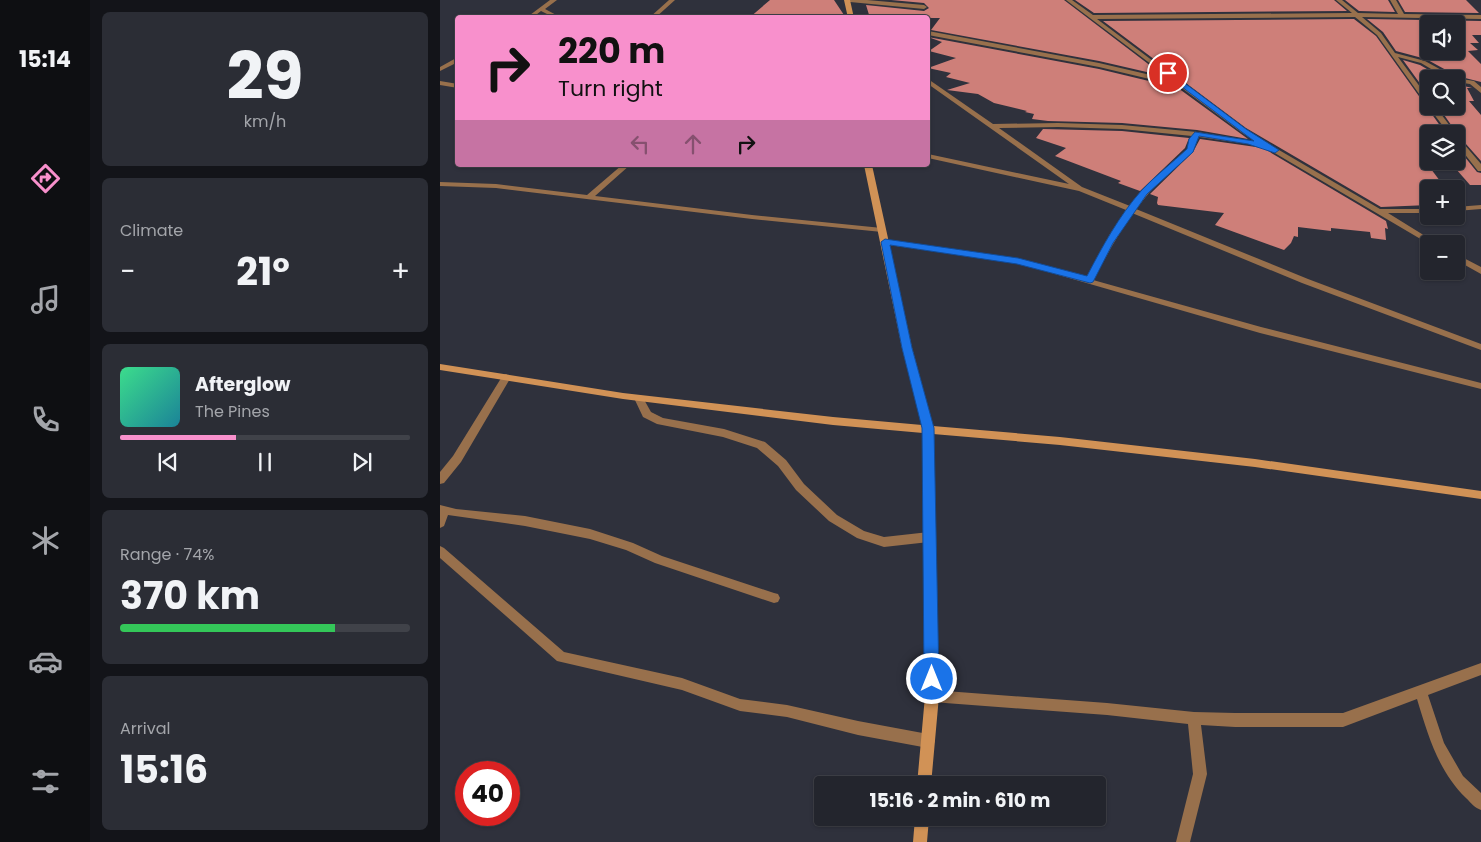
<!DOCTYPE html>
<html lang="en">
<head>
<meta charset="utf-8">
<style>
	:root { --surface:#23252d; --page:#2b2d35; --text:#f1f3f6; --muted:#a3a5aa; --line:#404249; --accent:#f890cc }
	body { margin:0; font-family:Poppins,sans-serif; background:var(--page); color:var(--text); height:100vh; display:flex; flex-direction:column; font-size:19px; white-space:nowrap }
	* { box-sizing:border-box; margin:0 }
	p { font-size:16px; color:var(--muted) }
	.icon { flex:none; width:28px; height:28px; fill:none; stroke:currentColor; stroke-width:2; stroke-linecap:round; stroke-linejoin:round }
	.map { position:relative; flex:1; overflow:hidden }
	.sheet { display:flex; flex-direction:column; gap:12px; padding:12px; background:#131419; width:350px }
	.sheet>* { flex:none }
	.hud { position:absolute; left:15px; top:15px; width:475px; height:152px; border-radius:5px; box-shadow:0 1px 4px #0004,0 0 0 1px var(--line); background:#f890cc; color:#111; overflow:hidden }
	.buttons { position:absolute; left:980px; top:15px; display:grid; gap:10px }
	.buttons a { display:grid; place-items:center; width:45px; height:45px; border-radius:5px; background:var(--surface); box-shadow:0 1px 4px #0004,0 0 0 1px var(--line); font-size:25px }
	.speed { position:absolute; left:15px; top:761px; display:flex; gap:10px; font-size:25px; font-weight:700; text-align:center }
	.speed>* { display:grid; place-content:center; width:65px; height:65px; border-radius:50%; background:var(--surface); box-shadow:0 1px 4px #0004,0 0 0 1px var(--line); line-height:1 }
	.speed .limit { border:8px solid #d22; background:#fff; color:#111 }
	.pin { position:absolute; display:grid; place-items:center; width:42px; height:42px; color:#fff; margin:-21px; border:2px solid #fff; border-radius:50%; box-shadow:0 1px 5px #0007 }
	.me { position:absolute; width:55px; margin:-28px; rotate:0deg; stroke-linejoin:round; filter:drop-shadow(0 0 4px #0008) }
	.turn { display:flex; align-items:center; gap:18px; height:105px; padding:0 20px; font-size:22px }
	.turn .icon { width:65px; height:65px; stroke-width:2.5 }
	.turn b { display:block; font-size:35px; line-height:42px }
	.lanes { display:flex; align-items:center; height:48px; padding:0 20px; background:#0003; justify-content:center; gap:25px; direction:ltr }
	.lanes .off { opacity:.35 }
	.big { font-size:38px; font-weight:700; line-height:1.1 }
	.sheet .tile { flex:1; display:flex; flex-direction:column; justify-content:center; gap:8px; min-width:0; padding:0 18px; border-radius:8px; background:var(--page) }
	.sheet .dial { align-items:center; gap:0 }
	.dial b { font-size:65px; line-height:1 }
	.song { display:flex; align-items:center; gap:15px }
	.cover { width:60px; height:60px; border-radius:8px; background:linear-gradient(135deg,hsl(150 70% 55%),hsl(190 70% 35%)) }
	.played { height:5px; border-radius:2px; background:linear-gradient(90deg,var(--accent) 40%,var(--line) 40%) }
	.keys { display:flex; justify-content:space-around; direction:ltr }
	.heat { display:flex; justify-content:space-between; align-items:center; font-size:28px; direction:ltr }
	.charge { height:8px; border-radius:4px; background:linear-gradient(90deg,#34c759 74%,var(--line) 0) }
	.trip { position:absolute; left:374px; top:776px; width:292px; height:50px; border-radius:5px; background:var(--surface); box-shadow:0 1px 4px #0004,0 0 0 1px var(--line); font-weight:700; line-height:50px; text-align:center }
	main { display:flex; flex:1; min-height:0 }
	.tabs { display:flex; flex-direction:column; width:90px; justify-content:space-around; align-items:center; background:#0e0f12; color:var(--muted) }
	.tabs .icon { width:35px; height:35px }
	.tabs .on { color:var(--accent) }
	.tabs b { font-size:22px; color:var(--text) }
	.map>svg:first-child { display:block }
</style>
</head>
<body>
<main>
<nav class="tabs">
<b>15:14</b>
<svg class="icon on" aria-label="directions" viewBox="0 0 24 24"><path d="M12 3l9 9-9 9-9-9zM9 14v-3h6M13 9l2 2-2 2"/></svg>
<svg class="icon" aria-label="music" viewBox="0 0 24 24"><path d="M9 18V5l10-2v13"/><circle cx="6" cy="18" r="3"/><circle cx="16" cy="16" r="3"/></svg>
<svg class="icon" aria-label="phone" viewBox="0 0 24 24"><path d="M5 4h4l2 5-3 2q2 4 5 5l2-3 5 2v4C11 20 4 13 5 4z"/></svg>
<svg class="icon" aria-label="climate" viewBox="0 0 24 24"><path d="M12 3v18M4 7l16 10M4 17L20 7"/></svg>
<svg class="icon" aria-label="car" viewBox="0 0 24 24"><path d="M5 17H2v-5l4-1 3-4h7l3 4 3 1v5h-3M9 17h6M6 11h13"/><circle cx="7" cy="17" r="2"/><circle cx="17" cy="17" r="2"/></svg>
<svg class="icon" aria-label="filters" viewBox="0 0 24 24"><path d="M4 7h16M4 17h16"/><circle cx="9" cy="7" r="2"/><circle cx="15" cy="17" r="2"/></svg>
</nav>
<section class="sheet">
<div class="tile dial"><b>29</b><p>km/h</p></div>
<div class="tile"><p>Climate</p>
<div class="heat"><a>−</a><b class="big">21°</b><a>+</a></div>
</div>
<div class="tile">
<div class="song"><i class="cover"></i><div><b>Afterglow</b><p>The Pines</p></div></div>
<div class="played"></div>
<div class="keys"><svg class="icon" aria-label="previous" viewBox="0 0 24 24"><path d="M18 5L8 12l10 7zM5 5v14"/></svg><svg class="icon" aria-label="pause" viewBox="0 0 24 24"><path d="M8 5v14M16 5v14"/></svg><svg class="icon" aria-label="next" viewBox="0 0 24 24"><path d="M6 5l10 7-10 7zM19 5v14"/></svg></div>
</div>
<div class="tile"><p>Range · 74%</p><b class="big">370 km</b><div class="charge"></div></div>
<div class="tile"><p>Arrival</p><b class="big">15:16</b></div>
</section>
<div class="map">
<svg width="1041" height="842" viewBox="0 0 1041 842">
	<rect width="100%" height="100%" fill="#2f313c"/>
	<path fill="#ce7f79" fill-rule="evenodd" d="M330,0H394L406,18H309Z
		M451,0H624L724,76L659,61L491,30L500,18H430L426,5L484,11L489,8L484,3Z
		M635,0H894L907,11L654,13Z
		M905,0H948L955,12L919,11Z
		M958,0H1026L1039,13L965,12Z
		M914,19L936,36L1006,134H989V151L982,157L1006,189H989V205L941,207L806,128L663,21Z
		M927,19L1041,21V35H1032L1039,43H1030L1038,50L1028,51L1041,64V82L1017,76L986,59L956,51L943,32ZM989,24H1016V51H989Z
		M488,37L659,69L738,88L808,139L757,130L682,123L608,121L592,119L594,114L585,112L587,111L554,103L538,94L507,90L530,83L506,77L511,73L488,68L516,58L489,51L502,42Z
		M963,60L980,65L1004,79H989V96Z
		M1016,84L1032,88H1027L1034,101H1029L1041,115V161L1018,135L998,106H1016Z
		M603,129L682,131L749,138L745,148L700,191L678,183L681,181L615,156L626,148L596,138Z
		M760,139L823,148L946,221L948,229L945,228L946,240L931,238L930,232L891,228V231L858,227V237L854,236L851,243L844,250L775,225L784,213L718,205L717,203L718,197L710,194L753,152Z
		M1016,146L1037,172L1041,173V185H1030L1009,161H1016Z"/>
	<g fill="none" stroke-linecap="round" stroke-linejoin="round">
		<path fill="#98704c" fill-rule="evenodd" d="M110,0H117L105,9L122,18H115L101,11L92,18H86Z
			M229,0H235L215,18H209Z
			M407,0H427L484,5L487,7L484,9L410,2Z
			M626,0H632L653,15L912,13L896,0H902L918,13L958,14L950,0H956L964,14L1041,15V19L922,17L941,33L955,53L985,61L1016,78L1034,81L1041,87V93L1030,84L1016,82V79H1008L981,63L958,57L989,99V106H995L1016,134H1009L987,105L937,35L915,17L657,19L805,130L940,209H989V213H948L998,244H989L823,146L820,147L809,144L759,137L752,151L713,188L696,209L868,279L1041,344V350L862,283L692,213L672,246L653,280L821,327L1041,383V389L820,333L577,263L442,244V240H445L578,259L646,278L670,234L686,210L639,191L488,158V154L629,184L488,84V79L553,124L618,123L682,125L757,132L816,142L801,132L739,86L659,67L488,35V31L659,63L732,80ZM618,127L682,129L752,136L747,149L707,185L690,206L642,187L559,128Z
			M18,57V62L0,71V67Z
			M0,81L18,84V88L0,85Z
			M1016,136L1018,137L1041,164V171H1038L1016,143Z
			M182,165H190L155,196L312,215L442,228L446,230L442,232L312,219L56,188L0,186V182L56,184L147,195Z
			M1041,205V209L1016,211V207Z
			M1016,254L1041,267V274L1016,260Z
			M66,374L71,377L21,462L4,483L0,484V472L13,456L63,375Z
			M199,395L202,396L211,412L223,418L284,429L325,442L346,460L364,484L397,515L424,531L444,537L489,532L493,534L495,537L493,540L489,542L444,547L417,538L389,521L356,490L338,466L317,448L283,437L217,424L203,417L194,398Z
			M0,505L16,509L85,516L150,529L193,543L222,556L334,593L338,594L340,598L338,602L334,603L215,563L186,550L150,539L85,526L8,515L4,526L0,528Z
			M0,546L4,548L124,652L242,678L300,699L347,705L418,721L488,734L493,736L495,741L493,746L488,748L418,735L347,717L300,711L242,690L117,661L0,558Z
			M1041,663V675L988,695L1004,743L1023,776L1041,793V810C1035,808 1031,803 1026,798C998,771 988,735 977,699L903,727H795L761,725L767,774L750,842H736L753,774L748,724L667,715L492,702L487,700L485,696L487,692L492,690L667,703L754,712L795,713H903Z"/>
		<path fill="#d19256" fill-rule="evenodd" d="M404,0H410L414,18H408Z
			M424,165H432L472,348L493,426L620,437L815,459L1041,491V499L815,467L620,445L493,434L499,696L491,785H477L485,696L483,433L393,425L183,399L0,370V364L183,393L393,417L482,425L462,348Z
			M475,818H489L487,842H473Z"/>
	</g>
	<path fill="#1a73e8" stroke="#114b97" d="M726,72H730L806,129L839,150L835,153L808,144L759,136L753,152L707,194L696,210L673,243L653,282L650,283L577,264L450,245L472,348L494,428L499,679L497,684L492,686L487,684L484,679L482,428L462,348L441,242L445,239L578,258L647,276C662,247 679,216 701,191C715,176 732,163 747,149L749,139L755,132L814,141L726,75Z"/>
</svg>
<div class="buttons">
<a><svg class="icon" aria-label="sound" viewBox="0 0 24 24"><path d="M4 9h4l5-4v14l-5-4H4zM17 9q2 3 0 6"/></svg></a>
<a><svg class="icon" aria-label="search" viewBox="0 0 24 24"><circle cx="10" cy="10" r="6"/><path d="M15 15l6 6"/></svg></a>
<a><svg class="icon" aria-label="layers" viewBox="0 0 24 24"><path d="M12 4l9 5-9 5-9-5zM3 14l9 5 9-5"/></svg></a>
<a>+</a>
<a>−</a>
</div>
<div class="speed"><div class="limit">40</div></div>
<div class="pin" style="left:728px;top:73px;background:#d93025"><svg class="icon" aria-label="arrive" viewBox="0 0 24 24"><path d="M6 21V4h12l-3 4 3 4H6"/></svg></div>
<svg class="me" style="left:492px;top:679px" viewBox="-20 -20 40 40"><circle r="17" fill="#1a73e8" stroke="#fff" stroke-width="3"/><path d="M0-11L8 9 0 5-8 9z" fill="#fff"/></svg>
<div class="trip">15:16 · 2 min · 610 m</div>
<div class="hud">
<div class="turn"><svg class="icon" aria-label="right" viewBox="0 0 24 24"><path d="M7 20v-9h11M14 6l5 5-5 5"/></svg><div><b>220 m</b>Turn right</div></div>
<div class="lanes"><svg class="icon off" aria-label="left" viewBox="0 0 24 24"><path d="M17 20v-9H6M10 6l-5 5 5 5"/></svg><svg class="icon off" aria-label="ahead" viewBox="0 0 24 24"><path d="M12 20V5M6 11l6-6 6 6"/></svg><svg class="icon" aria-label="right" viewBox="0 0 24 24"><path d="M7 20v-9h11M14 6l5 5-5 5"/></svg></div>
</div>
</div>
</main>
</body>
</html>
